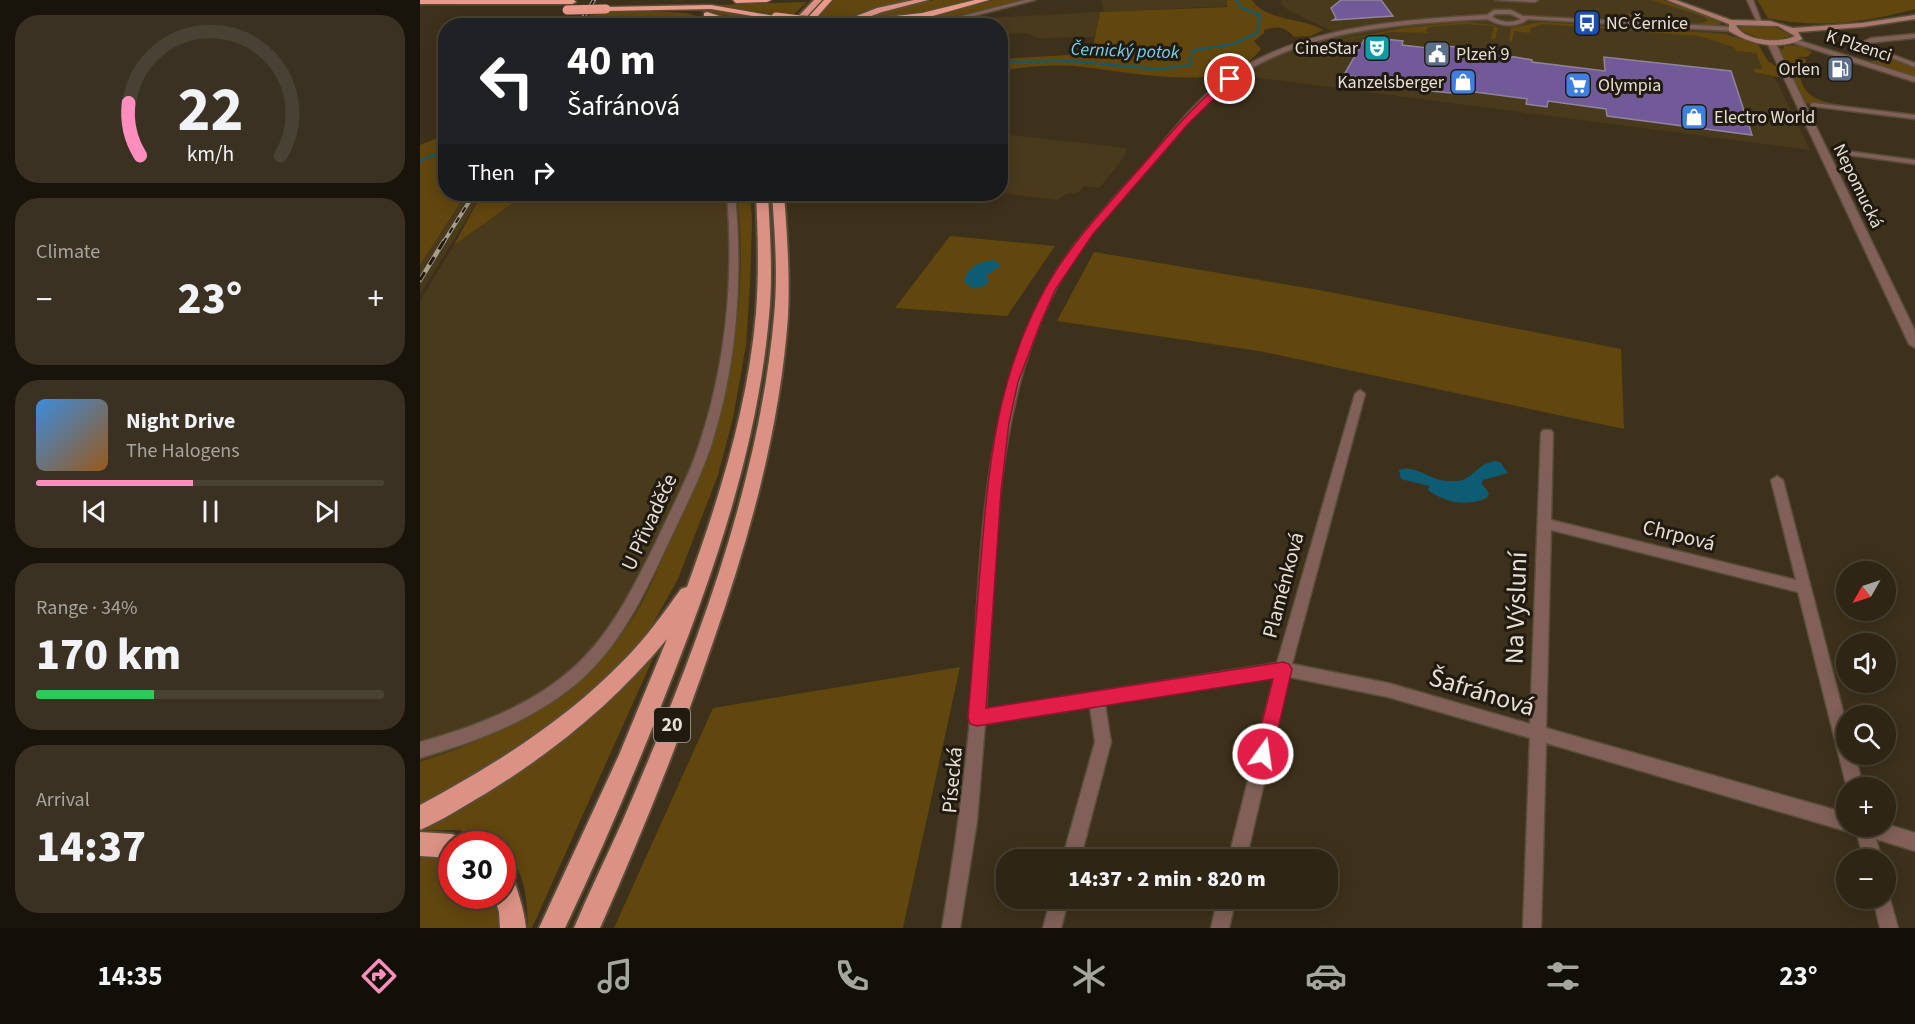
<!DOCTYPE html>
<html lang="en">
<head>
<meta charset="utf-8">
<style>
	:root { --surface:#2e2514; --page:#3a3122; --text:#f1f3f6; --muted:#a7a5a0; --line:#494234; --accent:#fe8ebe }
	body { margin:0; font-family:"Source Sans 3",sans-serif; background:var(--page); color:var(--text); height:100vh; display:flex; flex-direction:column; font-size:22px; white-space:nowrap }
	* { box-sizing:border-box; margin:0 }
	p { font-size:20px; color:var(--muted) }
	.icon { flex:none; width:33px; height:33px; fill:none; stroke:currentColor; stroke-width:2; stroke-linecap:round; stroke-linejoin:round }
	.map { position:relative; flex:1; overflow:hidden }
	.side { display:flex; flex-direction:column; gap:15px; padding:15px; background:#19140b; width:420px }
	.side>* { flex:none }
	.top-card { position:absolute; left:18px; top:18px; width:570px; height:183px; border-radius:24px; box-shadow:0 3px 15px #0003,0 0 0 2px var(--line); background:#202124; color:#fff; overflow:hidden }
	.needle { width:39px; rotate:231deg }
	.tools { position:absolute; left:1416px; top:561px; display:grid; gap:12px }
	.tools a { display:grid; place-items:center; width:60px; height:60px; border-radius:50%; background:var(--surface); box-shadow:0 3px 15px #0003,0 0 0 2px var(--line); font-size:30px }
	.speed { position:absolute; left:18px; top:831px; display:flex; gap:12px; font-size:30px; font-weight:700; text-align:center }
	.speed>* { display:grid; place-content:center; width:78px; height:78px; border-radius:50%; background:var(--surface); box-shadow:0 3px 15px #0003,0 0 0 2px var(--line); line-height:1 }
	.speed .limit { border:9px solid #d22; background:#fff; color:#111 }
	.pin { position:absolute; display:grid; place-items:center; width:51px; height:51px; color:#fff; margin:-26px; border:3px solid #fff; border-radius:50%; box-shadow:0 2px 6px #0007 }
	.me { position:absolute; width:66px; margin:-33px; rotate:14deg; stroke-linejoin:round; filter:drop-shadow(0 0 4px #0008) }
	.turn { display:flex; align-items:center; gap:21px; height:126px; padding:0 30px; font-size:27px }
	.turn .icon { width:78px; height:78px; stroke-width:2.5 }
	.turn b { display:block; font-size:42px; line-height:51px }
	.then { display:flex; align-items:center; height:57px; padding:0 30px; background:#0003; gap:12px; font-size:22px }
	.big { font-size:45px; font-weight:800; line-height:1.1 }
	.side .card { flex:1; display:flex; flex-direction:column; justify-content:center; gap:9px; min-width:0; padding:0 21px; border-radius:24px; background:var(--page) }
	.side .dial { align-items:center; gap:0 }
	.dial svg { height:156px; overflow:visible; fill:none; stroke:var(--line); stroke-width:7; stroke-linecap:round; text-anchor:middle }
	.dial text { fill:var(--text); stroke:none }
	.song { display:flex; align-items:center; gap:18px }
	.cover { width:72px; height:72px; border-radius:9px; background:linear-gradient(135deg,hsl(210 70% 55%),hsl(30 70% 35%)) }
	.played { height:6px; border-radius:3px; background:linear-gradient(90deg,var(--accent) 45%,var(--line) 45%) }
	.keys { display:flex; justify-content:space-around; direction:ltr }
	.heat { display:flex; justify-content:space-between; align-items:center; font-size:33px; direction:ltr }
	.charge { height:9px; border-radius:4px; background:linear-gradient(90deg,#34c759 34%,var(--line) 0) }
	.trip { position:absolute; left:576px; top:849px; width:342px; height:60px; border-radius:24px; background:var(--surface); box-shadow:0 3px 15px #0003,0 0 0 2px var(--line); font-weight:800; line-height:60px; text-align:center }
	.tabs { display:flex; height:96px; justify-content:space-around; align-items:center; background:#120f08; color:var(--muted) }
	.tabs .icon { width:42px; height:42px }
	.tabs .current { color:var(--accent) }
	.tabs b { font-size:27px; color:var(--text) }
	main { display:flex; flex:1; min-height:0 }
	.map>svg:first-child { display:block }
</style>
</head>
<body>
<main>
<section class="side">
<div class="card dial"><svg viewBox="0 0 100 80">
<path d="M14 69A42 42 0 1 1 86 69"/>
<path d="M14 69A42 42 0 0 1 8 42" stroke="#fe8ebe"/>
<text x="50" y="56" font-size="32" font-weight="700">22</text>
<text x="50" y="72" font-size="11">km/h</text>
</svg></div>
<div class="card"><p>Climate</p>
<div class="heat"><a>−</a><b class="big">23°</b><a>+</a></div>
</div>
<div class="card">
<div class="song"><i class="cover"></i><div><b>Night Drive</b><p>The Halogens</p></div></div>
<div class="played"></div>
<div class="keys"><svg class="icon" aria-label="previous" viewBox="0 0 24 24"><path d="M18 5L8 12l10 7zM5 5v14"/></svg><svg class="icon" aria-label="pause" viewBox="0 0 24 24"><path d="M8 5v14M16 5v14"/></svg><svg class="icon" aria-label="next" viewBox="0 0 24 24"><path d="M6 5l10 7-10 7zM19 5v14"/></svg></div>
</div>
<div class="card"><p>Range · 34%</p><b class="big">170 km</b><div class="charge"></div></div>
<div class="card"><p>Arrival</p><b class="big">14:37</b></div>
</section>
<div class="map">
<svg width="1495" height="928" viewBox="0 0 1495 928">
	<rect width="100%" height="100%" fill="#3d311b"/>
	<path fill="#4a3a1c" d="M681,0H807L808,6L684,12Z
		M861,0H1234L1297,20L1317,44L1343,53L1390,150L817,75L860,53L918,34L869,11L860,3Z
		M680,12L674,37L618,38L605,33L581,35L580,26H534L567,18Z
		M581,134L697,147L708,149L699,164L679,188L664,186L659,192L644,195L637,200L581,193Z
		M46,194H62L0,294V265Z
		M106,194H330L332,222L326,345L317,385L216,636L72,743L0,763V301L34,245Z"/>
	<path fill="#61460e" d="M412,0H494L446,11L417,21L393,19Z
		M514,0H559L505,14L431,21L461,11Z
		M574,0H602L498,25L441,26L502,18Z
		M807,0H832C847,22 882,17 903,30L891,36L874,37C864,26 858,26 844,30V33L834,41L841,49C831,63 812,74 795,76C754,81 703,72 663,67C636,64 606,66 581,71V59L664,54L673,46L680,12L807,7Z
		M1232,0H1243L1302,22L1298,26L1219,21L1205,18L1204,14L1212,13L1216,18C1237,19 1274,28 1288,21L1285,17Z
		M1337,0H1495V9C1449,22 1395,29 1348,18Z
		M387,2L371,17L310,7L268,6Z
		M260,8C285,9 311,9 335,15C346,17 356,21 367,23L366,25H332L308,16Z
		M212,10L266,13L313,26H164L170,15H174L173,12Z
		M1046,22L1074,25L1078,28L1075,39H1071L1074,26L1044,24L1008,27L1006,32L1011,33L971,32L908,43L983,28Z
		M1121,22L1305,34L1338,44L1348,61L1359,68L1363,78L1334,72V69H1342L1336,53L1316,51L1314,47L1279,36L1123,24L1111,28L1110,33L1094,31L1092,42L1089,41L1091,28Z
		M1328,24L1355,27L1371,35C1357,44 1334,38 1321,30L1319,28Z
		M1379,45L1392,52L1387,57H1377L1386,59V75H1380C1385,112 1432,101 1457,111L1384,103L1357,46L1363,50L1364,46Z
		M1472,58L1495,67V76L1447,62Z
		M25,135L26,194H46L0,265V145Z
		M62,194H106L34,245Z
		M316,194H330L332,222L330,285L326,345L313,418L298,475L258,579L231,627L207,660L121,737L0,807V762C78,737 143,702 197,639C221,613 233,580 247,548C260,519 275,491 286,461C313,393 330,266 316,194Z
		M530,236L635,246L587,316L475,308Z
		M674,252L899,290L1201,349L1204,429L839,351L637,321Z
		M239,645L112,928H108C107,902 106,868 83,851L82,844H73L39,830H0V826C38,804 79,785 115,760C163,728 203,689 239,645Z
		M540,667L483,928H194L293,708Z
		M15,853L31,859L32,896H73L80,928H0V854Z"/>
	<path fill="#0d5c74" d="M573,260L579,263L580,266L566,276L569,281L566,285L553,289L544,281C549,266 558,263 573,260Z
		M1075,461L1080,462L1088,473L1063,480L1062,484L1069,493L1067,498C1045,507 1027,503 1008,490L1009,486L981,479L979,470C998,464 1011,482 1029,481C1033,481 1040,481 1043,480C1056,474 1060,463 1075,461Z"/>
	<g fill="none" stroke-linecap="round" stroke-linejoin="round">
		<path stroke="#0d5c74" stroke-width="2" d="M580,62L651,61L735,69L771,65L770,58L774,50L814,44L837,33L840,15L822,8L816,0
			M0,161L26,150"/>
	</g>
	<path fill="#725997" stroke="#8e849e" stroke-width="1.5" d="M921,0H961L973,16L913,20L916,18L911,8Z
		M953,38L983,41L982,45L1025,50L1027,46L1044,48L1043,53L1095,57L1112,60V62L1185,71L1184,57L1311,71L1332,135L1187,116L1186,109L1128,101L1127,107L1106,104L1107,99L1032,89L1031,93L1012,91L1013,87L924,75L944,40L952,41Z"/>
	<g fill="none" stroke-linecap="round" stroke-linejoin="round">
		<defs>
			<path id="minor" d="M605,0H615L515,26H503Z
				M1076,0H1118L1115,2Z
				M1327,0H1333L1342,23L1337,22Z
				M1074,10H1091L1103,16L1312,27L1315,29L1312,31L1108,19C1096,29 1080,26 1067,19C981,24 883,29 810,82C778,105 754,141 727,170C698,203 667,235 645,273C571,394 575,571 566,709L857,663L935,394L940,390L945,394L872,664L968,683L1110,724L1121,433L1123,430H1131L1133,433L1131,520L1376,580L1351,480L1357,476L1363,480L1426,723V754H1435L1443,788H1427L1378,592L1131,530L1126,728L1426,813V826H1433L1432,828L1426,831L1126,743L1121,928H1103L1110,738L968,697L869,677L826,860H808L854,677L685,704L691,742L660,860H642L675,742L670,707L565,724L557,821L540,928H522C534,855 545,781 551,707C561,568 558,415 626,289C651,242 688,205 723,166C749,136 773,102 806,78C880,26 979,20 1067,15ZM1075,14H1090L1101,19C1091,24 1081,22 1072,17Z
				M1495,34V38L1448,43L1452,47L1495,63V67L1448,49L1441,43L1451,38Z
				M1393,103L1495,115V119L1391,106V104Z
				M1418,150L1495,160V164L1421,154L1417,152Z
				M307,194H315C323,277 317,366 291,446C279,482 261,515 245,550C224,595 202,641 165,676C120,718 59,741 0,758V742C55,727 110,706 153,668C191,634 213,588 235,544C250,511 268,479 279,445C306,365 314,278 307,194Z
				M1466,824L1495,833V851L1456,839L1462,860H1444L1435,826H1466Z
				M1466,890L1468,892L1478,928H1460L1453,898H1466Z
				M631,898H649L641,928H623Z
				M798,898H816L809,928H791Z"/>
			<path id="tertiary" d="M1371,38L1495,77V82L1371,42Z
				M1351,40L1355,42L1495,331V348L1489,344L1347,42Z"/>
			<path id="secondary" d="M1247,0H1256L1311,20L1350,21L1373,28L1442,23L1495,15V19L1442,27L1378,32L1382,39C1359,51 1330,44 1309,31V24ZM1316,25L1358,26L1375,36C1360,44 1323,41 1316,25Z"/>
			<path id="trunk" d="M394,0H402L378,26H369Z
				M494,0H508L462,12L424,26H411L457,8Z
				M336,194H348C350,235 353,275 349,316C338,442 298,561 252,678C219,763 184,846 145,928H119L199,755L247,639C195,702 135,751 65,794C44,806 23,820 0,830V805C74,765 145,721 204,660C225,639 243,614 261,589L267,587C299,499 328,407 336,313C339,273 338,234 336,194Z
				M352,194H364C367,235 370,275 368,316C360,428 330,536 293,642C260,739 222,834 180,928H154C169,892 187,856 203,820C272,660 338,492 354,317C358,276 355,235 352,194Z
				M0,832L32,834L40,838L43,844H32V858L0,856Z
				M82,870L91,873C98,891 104,909 106,928H80L79,912L74,896H82Z"/>
			<path id="motorway" d="M0,0H154L156,2L152,4H0Z
				M313,0H351L347,2L316,3Z
				M404,0H412L389,26H380Z
				M555,0H569L502,19L450,25L446,22L450,19L502,13Z
				M291,5L360,17L356,20L291,9L186,11L182,9L186,7Z
				M287,12L324,24L325,26H311L284,17V13Z"/>
		</defs>
		<use href="#minor" stroke="#584d38" stroke-width="3"/>
		<use href="#tertiary" stroke="#584d38" stroke-width="3"/>
		<use href="#secondary" stroke="#584d38" stroke-width="3"/>
		<use href="#trunk" stroke="#584d38" stroke-width="4"/>
		<use href="#motorway" stroke="#584d38" stroke-width="3"/>
		<use href="#minor" fill="#806059" fill-rule="evenodd"/>
		<use href="#tertiary" fill="#806059" fill-rule="evenodd"/>
		<use href="#secondary" fill="#ab786d" fill-rule="evenodd"/>
		<use href="#trunk" fill="#db9284" fill-rule="evenodd"/>
		<use href="#motorway" fill="#ea9a8a" fill-rule="evenodd"/>
		<defs>
			<path id="rail-far1" d="M158,26L174,0
				M23,243L54,194"/>
			<path id="rail" d="M0,280L24,241"/>
		</defs>
		<use href="#rail-far1" stroke="#a89e8e" stroke-width="4"/>
		<use href="#rail" stroke="#a89e8e" stroke-width="4.5"/>
		<use href="#rail-far1" stroke="#201a10" stroke-width="2" stroke-dasharray="6" stroke-linecap="butt"/>
		<use href="#rail" stroke="#201a10" stroke-width="3" stroke-dasharray="9" stroke-linecap="butt"/>
		<defs>
			<path id="motorway-bridge" d="M147,10L186,9
				M356,17L404,23L450,22"/>
		</defs>
		<use href="#motorway-bridge" stroke="#584d38" stroke-width="10" stroke-linecap="butt"/>
		<use href="#motorway-bridge" stroke="#ea9a8a" stroke-width="9"/>
	</g>
	<path fill="#e11d48" stroke="#92132f" stroke-width="1.5" d="M808,77L814,79L768,124L673,234L635,290L621,322L598,382L589,423L581,491L566,708L863,662L869,664L872,669L852,754L849,760L843,763L836,760L834,754L853,679L557,726L550,724L548,718C552,665 557,612 561,559C569,462 577,378 624,291C647,248 681,212 713,176C743,142 772,106 808,77Z"/>
	<defs>
		<symbol id="bus-square" viewBox="-11 -11 22 22"><rect x="-9" y="-9" width="18" height="18" rx="4" fill="#1a4fb4" stroke="#201a10"/><path d="M-5-6H5V4H4V6H2V4H-2V6H-4V4H-5ZM-3.5-4V0h7V-4ZM-3.5 1.2v1.5H-2V1.2ZM2 1.2v1.5H3.5V1.2Z" fill="#fff"/></symbol>
		<symbol id="theatre-square" viewBox="-11 -11 22 22"><rect x="-9" y="-9" width="18" height="18" rx="4" fill="#0f9aa8" stroke="#201a10"/><path d="M-5-5.5Q0-4 5-5.5V0Q5 5 0 6Q-5 5-5 0ZM-3.3-2.5H-1v1.5H-3.3ZM1-2.5H3.3v1.5H1ZM-2.8 1Q0 5.5 2.8 1Z" fill="#fff"/></symbol>
		<symbol id="civic-square" viewBox="-11 -11 22 22"><rect x="-9" y="-9" width="18" height="18" rx="4" fill="#5c6f8a" stroke="#201a10"/><path d="M-.6-6.5H3V-4.5H.6V-3L4-1V1h2V6H-6V1h2V-1L-.6-3ZM-1.2 2.5V6h2.4V2.5Z" fill="#fff"/></symbol>
		<symbol id="fuel-square" viewBox="-11 -11 22 22"><rect x="-9" y="-9" width="18" height="18" rx="4" fill="#5c6f8a" stroke="#201a10"/><path d="M-5.5-6h7V0h2V4h1.3V-2.5L3-4.5l.8-.8L6-3V5H2.5V1h-1V6h-7ZM-4.2-4.7v3.2H.2V-4.7Z" fill="#fff"/></symbol>
		<symbol id="shop-square" viewBox="-11 -11 22 22"><rect x="-9" y="-9" width="18" height="18" rx="4" fill="#3f7fe0" stroke="#201a10"/><path d="M-5-2.5h2.3a2.7 3.5 0 0 1 5.4 0H5L5.5 6h-11ZM-1.5-2.5h3a1.5 2.3 0 0 0-3 0Z" fill="#fff"/></symbol>
		<symbol id="supermarket-square" viewBox="-11 -11 22 22"><rect x="-9" y="-9" width="18" height="18" rx="4" fill="#3f7fe0" stroke="#201a10"/><path d="M-6-5.5h2.5l.6 2H6L4.5 2H-2.5L-4.4-4H-6ZM-1.5 3.2a1.3 1.3 0 1 0 .1 0ZM3 3.2a1.3 1.3 0 1 0 .1 0Z" fill="#fff"/></symbol>
	</defs>
	<g fill-rule="evenodd">
		<use href="#bus-square" x="1152" y="8" width="30" height="30"/>
		<use href="#theatre-square" x="942" y="33" width="30" height="30"/>
		<use href="#civic-square" x="1002" y="39" width="30" height="30"/>
		<use href="#fuel-square" x="1405" y="54" width="30" height="30"/>
		<use href="#shop-square" x="1028" y="67" width="30" height="30"/>
		<use href="#supermarket-square" x="1143" y="70" width="30" height="30"/>
		<use href="#shop-square" x="1259" y="102" width="30" height="30"/>
	</g>
	<g text-anchor="middle" dominant-baseline="central" stroke-width="6" stroke-linejoin="round" paint-order="stroke">
		<g font-size="18" fill="#e7dfd2" stroke="#201a10" text-anchor="start">
			<text x="1186" y="23">NC Černice</text>
			<text x="938" y="48" text-anchor="end">CineStar</text>
			<text x="1036" y="54">Plzeň 9</text>
			<text x="1400" y="69" text-anchor="end">Orlen</text>
			<text x="1024" y="82" text-anchor="end">Kanzelsberger</text>
			<text x="1178" y="85">Olympia</text>
			<text x="1294" y="117">Electro World</text>
		</g>
		<g font-size="18" fill="#e7dfd2" stroke="#201a10">
			<text transform="translate(1439 46) rotate(18)">K Plzenci</text>
			<text transform="translate(1438 186) rotate(64)">Nepomucká</text>
		</g>
		<g font-size="18" font-style="italic" fill="#74d4f7" stroke="#201a10">
			<text transform="translate(705 51) rotate(2)">Černický potok</text>
		</g>
		<rect fill="#201a10" stroke="#aba498" stroke-width="1.5" x="234" y="708" width="36" height="34" rx="4.5"/>
		<g font-size="20" font-weight="bold" fill="#e7dfd2">
			<text x="252" y="725">20</text>
		</g>
		<g font-size="21" fill="#e7dfd2" stroke="#201a10">
			<text transform="translate(229 522) rotate(-65)">U Přivaděče</text>
			<text transform="translate(1259 535) rotate(14)">Chrpová</text>
			<text transform="translate(863 585) rotate(-75)">Plaménková</text>
			<text transform="translate(532 780) rotate(-85)">Písecká</text>
		</g>
		<g font-size="26" fill="#e7dfd2" stroke="#201a10">
			<text transform="translate(1096 608) rotate(-88)">Na Výsluní</text>
			<text transform="translate(1062 692) rotate(17)">Šafránová</text>
		</g>
	</g>
</svg>
<div class="tools">
<a><svg class="needle" viewBox="-14 -14 28 28"><path d="M0-13l5 13h-10z" fill="#e53935"/><path d="M0 13l5-13h-10z" fill="#a7a5a0"/></svg></a>
<a><svg class="icon" aria-label="sound" viewBox="0 0 24 24"><path d="M4 9h4l5-4v14l-5-4H4zM17 9q2 3 0 6"/></svg></a>
<a><svg class="icon" aria-label="search" viewBox="0 0 24 24"><circle cx="10" cy="10" r="6"/><path d="M15 15l6 6"/></svg></a>
<a>+</a>
<a>−</a>
</div>
<div class="speed"><div class="limit">30</div></div>
<div class="pin" style="left:810px;top:79px;background:#d93025"><svg class="icon" aria-label="arrive" viewBox="0 0 24 24"><path d="M6 21V4h12l-3 4 3 4H6"/></svg></div>
<svg class="me" style="left:843px;top:754px" viewBox="-20 -20 40 40"><circle r="17" fill="#e11d48" stroke="#fff" stroke-width="3"/><path d="M0-11L8 9 0 5-8 9z" fill="#fff"/></svg>
<div class="trip">14:37 · 2 min · 820 m</div>
<div class="top-card">
<div class="turn"><svg class="icon" aria-label="left" viewBox="0 0 24 24"><path d="M17 20v-9H6M10 6l-5 5 5 5"/></svg><div><b>40 m</b>Šafránová</div></div>
<div class="then">Then<svg class="icon" aria-label="right" viewBox="0 0 24 24"><path d="M7 20v-9h11M14 6l5 5-5 5"/></svg></div>
</div>
</div>
</main>
<nav class="tabs">
<b>14:35</b>
<svg class="icon current" aria-label="directions" viewBox="0 0 24 24"><path d="M12 3l9 9-9 9-9-9zM9 14v-3h6M13 9l2 2-2 2"/></svg>
<svg class="icon" aria-label="music" viewBox="0 0 24 24"><path d="M9 18V5l10-2v13"/><circle cx="6" cy="18" r="3"/><circle cx="16" cy="16" r="3"/></svg>
<svg class="icon" aria-label="phone" viewBox="0 0 24 24"><path d="M5 4h4l2 5-3 2q2 4 5 5l2-3 5 2v4C11 20 4 13 5 4z"/></svg>
<svg class="icon" aria-label="climate" viewBox="0 0 24 24"><path d="M12 3v18M4 7l16 10M4 17L20 7"/></svg>
<svg class="icon" aria-label="car" viewBox="0 0 24 24"><path d="M5 17H2v-5l4-1 3-4h7l3 4 3 1v5h-3M9 17h6M6 11h13"/><circle cx="7" cy="17" r="2"/><circle cx="17" cy="17" r="2"/></svg>
<svg class="icon" aria-label="filters" viewBox="0 0 24 24"><path d="M4 7h16M4 17h16"/><circle cx="9" cy="7" r="2"/><circle cx="15" cy="17" r="2"/></svg>
<b>23°</b>
</nav>
</body>
</html>
